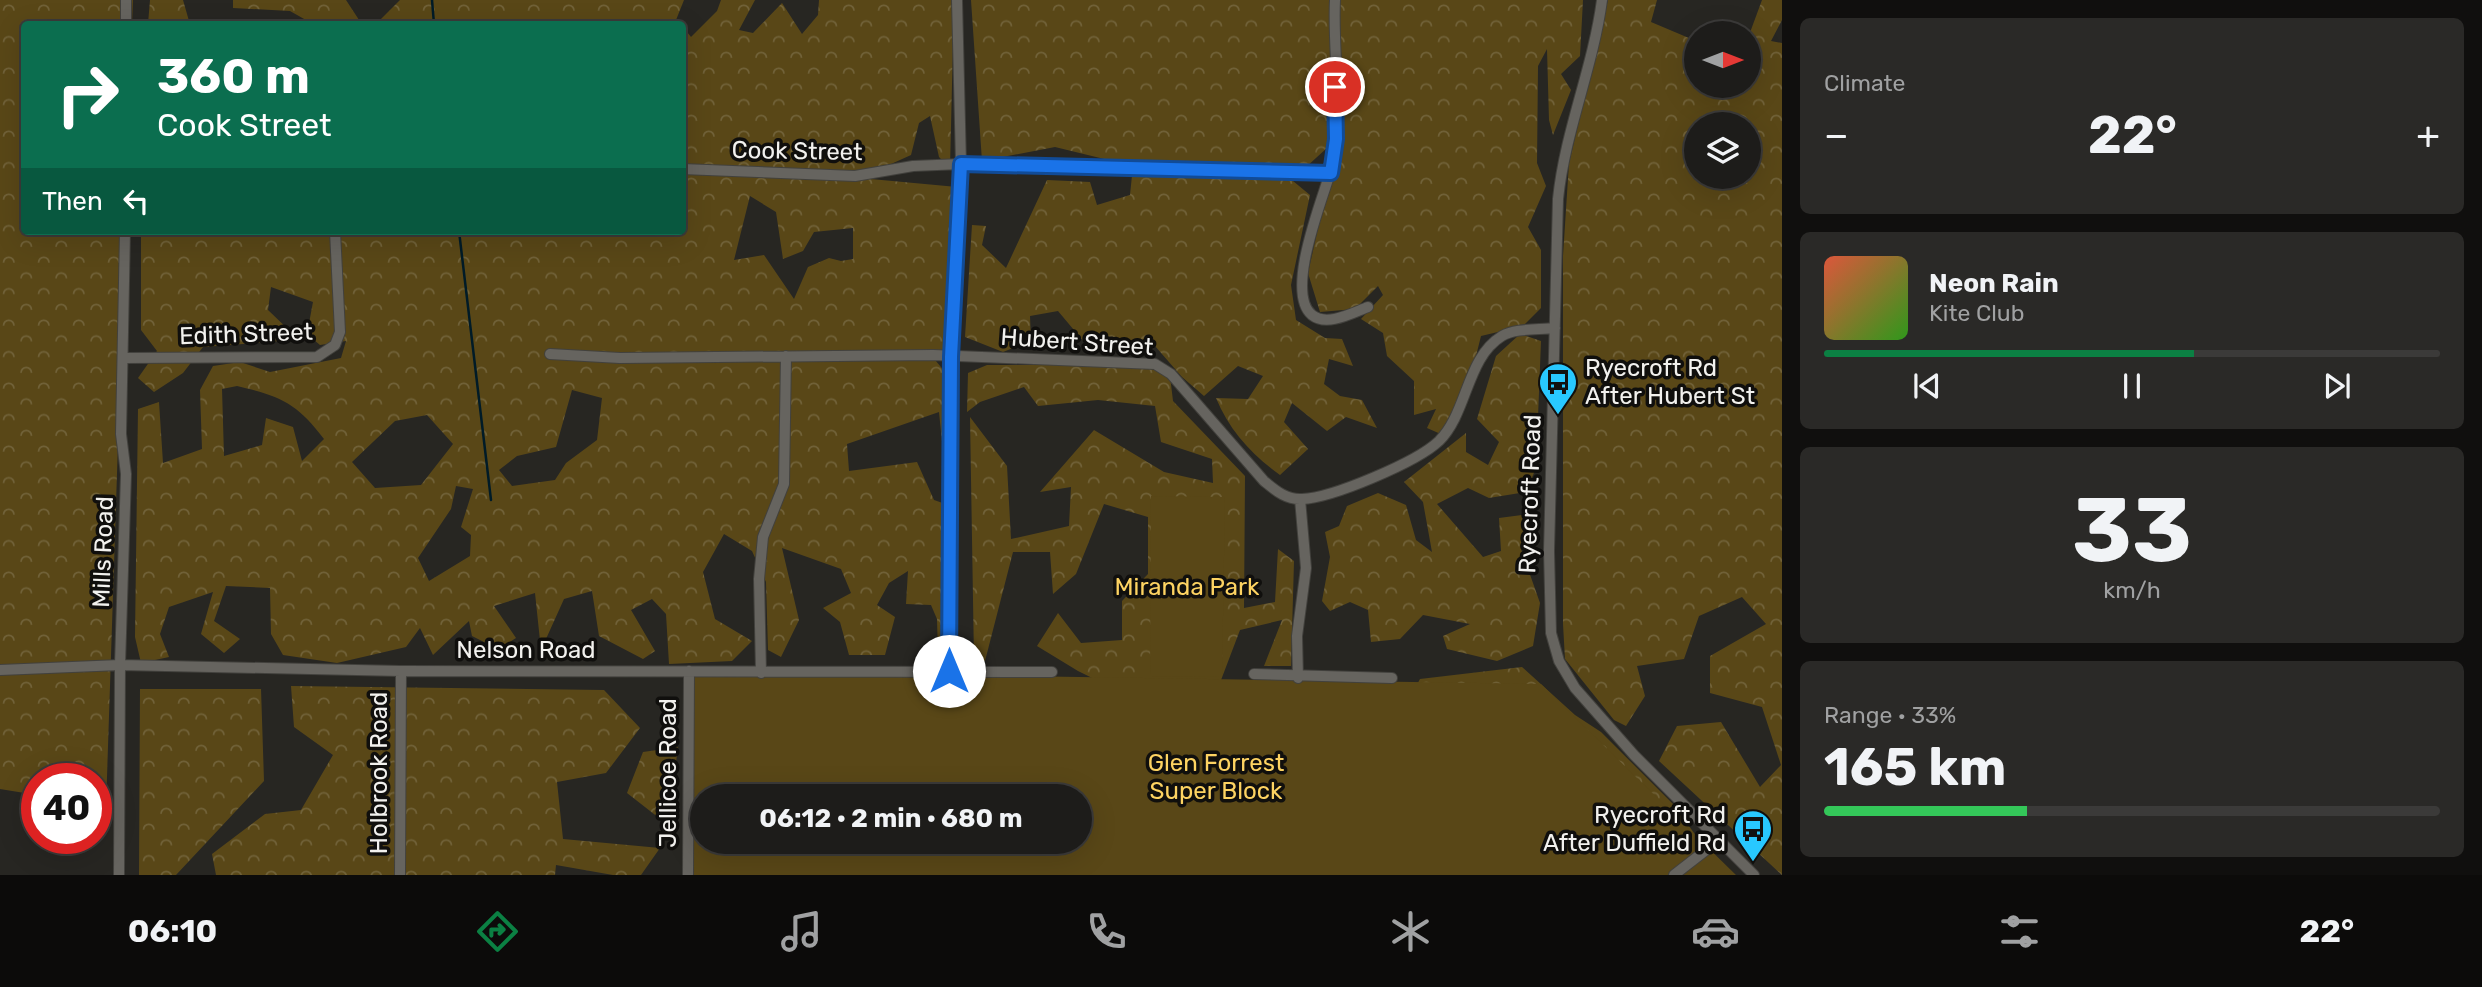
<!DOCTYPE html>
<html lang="en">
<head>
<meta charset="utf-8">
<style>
	:root { --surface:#1d1c1a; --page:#2a2927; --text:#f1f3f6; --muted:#a0a1a2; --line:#3b3a39; --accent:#0b8043 }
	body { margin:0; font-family:Rubik,sans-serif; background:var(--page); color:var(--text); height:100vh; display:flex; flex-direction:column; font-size:26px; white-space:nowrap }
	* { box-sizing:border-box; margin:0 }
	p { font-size:23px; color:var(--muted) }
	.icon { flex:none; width:38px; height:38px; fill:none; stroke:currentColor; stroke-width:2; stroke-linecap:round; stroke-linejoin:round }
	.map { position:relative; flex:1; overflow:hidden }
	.sheet { display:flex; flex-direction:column; gap:18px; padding:18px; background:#100f0e; width:700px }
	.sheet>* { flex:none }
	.guide { position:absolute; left:21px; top:21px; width:665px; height:214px; border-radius:7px; box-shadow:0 7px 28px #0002,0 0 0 2px var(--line); background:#0b6e4f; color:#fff; overflow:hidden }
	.needle { width:46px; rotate:90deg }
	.fabs { position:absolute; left:1684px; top:21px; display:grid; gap:14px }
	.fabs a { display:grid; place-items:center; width:77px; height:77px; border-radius:50%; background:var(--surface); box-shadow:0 7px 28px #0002,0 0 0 2px var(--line); font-size:35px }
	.speed { position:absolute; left:21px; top:763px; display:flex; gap:14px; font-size:35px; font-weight:700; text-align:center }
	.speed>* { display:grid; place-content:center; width:91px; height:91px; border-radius:50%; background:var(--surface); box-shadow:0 7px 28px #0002,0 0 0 2px var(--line); line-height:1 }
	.speed .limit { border:10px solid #d22; background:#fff; color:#111 }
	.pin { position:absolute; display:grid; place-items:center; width:60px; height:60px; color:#fff; margin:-30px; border:4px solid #fff; border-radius:50%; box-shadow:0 2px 7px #0007 }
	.me { position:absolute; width:77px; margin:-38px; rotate:0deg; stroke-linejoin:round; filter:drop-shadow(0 0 5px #0008) }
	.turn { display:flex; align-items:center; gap:24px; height:147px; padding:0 21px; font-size:32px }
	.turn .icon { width:91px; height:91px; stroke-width:2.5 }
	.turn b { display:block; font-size:49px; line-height:60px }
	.then { display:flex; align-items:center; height:66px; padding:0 21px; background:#0003; gap:14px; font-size:26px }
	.big { font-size:52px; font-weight:700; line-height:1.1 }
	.sheet .card { flex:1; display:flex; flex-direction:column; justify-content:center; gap:10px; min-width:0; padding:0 24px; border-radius:10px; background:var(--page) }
	.sheet .dial { align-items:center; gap:0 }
	.dial b { font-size:91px; line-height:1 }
	.song { display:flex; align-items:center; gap:21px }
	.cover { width:84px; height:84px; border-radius:10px; background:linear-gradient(135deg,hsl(10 70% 55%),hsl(110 70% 35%)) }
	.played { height:7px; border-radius:4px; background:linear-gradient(90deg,var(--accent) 60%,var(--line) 60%) }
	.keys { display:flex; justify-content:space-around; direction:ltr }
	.heat { display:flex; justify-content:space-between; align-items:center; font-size:38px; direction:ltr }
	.charge { height:10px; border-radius:5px; background:linear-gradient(90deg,#34c759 33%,var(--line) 0) }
	.trip { position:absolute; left:690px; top:784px; width:402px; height:70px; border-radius:35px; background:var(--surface); box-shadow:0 7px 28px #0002,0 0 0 2px var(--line); font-weight:700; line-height:70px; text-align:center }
	.tab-bar { display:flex; height:112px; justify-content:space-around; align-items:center; background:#0c0b0a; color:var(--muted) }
	.tab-bar .icon { width:49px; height:49px }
	.tab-bar .on { color:var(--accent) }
	.tab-bar b { font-size:32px; color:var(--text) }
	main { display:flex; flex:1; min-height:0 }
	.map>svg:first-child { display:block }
</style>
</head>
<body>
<main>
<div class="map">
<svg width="1782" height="875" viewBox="0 0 1782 875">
	<defs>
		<pattern id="forest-crowns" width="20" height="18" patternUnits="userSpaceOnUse" patternTransform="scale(1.75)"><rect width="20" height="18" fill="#594717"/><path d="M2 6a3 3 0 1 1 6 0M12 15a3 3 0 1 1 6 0" fill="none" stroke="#716239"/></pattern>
	</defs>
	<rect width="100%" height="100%" fill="#272622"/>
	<path fill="url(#forest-crowns)" fill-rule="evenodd" d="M0,0H133L132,24H24V231H125L106,807L96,805V779H37V795L0,789Z
		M150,0H183L189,21L186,24H148Z
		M233,0H346L361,23L313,24L290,11L233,8Z
		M400,0H684L676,20L680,24H376Z
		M721,0H755L739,30L753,33L782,3L802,34L818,15L819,0H954L950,168L939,157L930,116L919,123L911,155L860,178L957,187L951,347L930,354L951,379L945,471L939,412L847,444L849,471L917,462L934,500L951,506L948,621L938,655L937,619L931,605L906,604L908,571L889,583L877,605L895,617L885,655H849L840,622L823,608L851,593L841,569L782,548L799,620L781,657L768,650L766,582L752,551L724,534L703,572L715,619L752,641L732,661L669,664L666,614L652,599L631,610L655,651L643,659L599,636L592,591L564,599L541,650L535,593L494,606L516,638L498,649L472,636L469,621L433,655L420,628L406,647L337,663L283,655L271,634L270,588L226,586L214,621L240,639L224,653L201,634L213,592L169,607L160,634L169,657L141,663L135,637L138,409L159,402L163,463L202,449L200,390L213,366L240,362L270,372L341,358L346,341L320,345L307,334L313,302L271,287L268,310L293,334L281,341L203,347L183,373L154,392L138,378L157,351L141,330V231H682L683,27L691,37L717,11ZM750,196L776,212L783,259L803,251L814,232L853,228V259L841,261L829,258L808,267L794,299L764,255L734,260ZM237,386C280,396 297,403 324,439L302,461L293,427L266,418L262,445L224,456L222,389ZM572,390L602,398L597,440L566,463L555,480L512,486L499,470L517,456L556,447ZM427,415L453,444L421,485L375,488L352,462L395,421ZM456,486L473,489L461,527L471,535L470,556L429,581L418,558L451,509Z
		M971,0H1583L1580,56L1561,74L1571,90L1553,135L1549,120L1547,49L1538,66L1537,163L1546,186L1528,227L1541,250V308L1523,326L1481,336L1470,380L1443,435L1427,428L1436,409L1414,415V381L1387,356L1383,333L1361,319L1383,295L1378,286L1355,309L1320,312L1308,273L1323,206L1339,162L1328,147L1305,168L1276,167L1310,195L1291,285L1296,320L1325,338L1342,339L1353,366L1329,359L1324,384L1340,396L1362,400L1377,428L1346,417L1327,431L1292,403L1284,422L1308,449L1280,475C1252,455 1229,430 1216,398L1248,399L1263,376L1238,366L1204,396L1182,377L1155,346L1084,342L1058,311L1030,316L1031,341L1003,352L965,337L972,225L986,226L982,245L1006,268L1047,180L1090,182L1097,205L1130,195L1133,166L1055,147L982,161Z
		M1608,0H1657L1651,22L1696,41V86H1748V38L1762,0H1782V20L1771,41L1782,43V875L1659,761L1677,726L1721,722L1760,787L1781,765L1762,707L1710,693V656L1766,624L1742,597L1699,616L1684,659L1637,666L1645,696L1626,726L1614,720L1565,659L1563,624V256L1569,163ZM1696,124H1748V177H1696Z
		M1520,334L1541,341L1536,468L1526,492L1489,498L1468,488L1437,504L1483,557L1501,551L1499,518L1522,515L1536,519L1521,549L1540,603L1533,646L1497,661L1447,649L1443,636L1470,624L1423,615L1400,639L1371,642L1368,610L1350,602L1330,611L1322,601L1330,557L1325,532L1339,526L1347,506L1378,493L1406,505L1416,540L1432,552L1423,502L1404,482L1466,433V452L1488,465L1499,442L1477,419L1496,356Z
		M987,365H1142L1170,376L1173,401L1245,476L1244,608L1275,602L1278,549L1294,561L1291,666H1264L1282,620L1240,630L1218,688L1363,785L1420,679L1522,667L1575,715L1601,732L1673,804L1702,844L1213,875L1135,699L1078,671L1037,646L1058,613L1081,643L1122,640V601L1148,574V517L1104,504L1076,574L1053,594L1050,552H1013L985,661L974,659L970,417L1007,466L1011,539L1069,526L1071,487L1040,492L1094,430L1164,472L1213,483L1212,459L1161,442L1155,406L1098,400L1038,406L1024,387L980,402L967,412L968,373Z
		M291,686L604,690L640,728L606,773L557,782L563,839L660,848L641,875H613L556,865L555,875H216L212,854L265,814L301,810L333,755L294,727Z
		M140,689H261L264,781L176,875H139Z
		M678,747L668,825L627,793L643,752Z"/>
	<path fill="#594717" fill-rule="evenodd" d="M1151,496L1225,497L1222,677L1150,676Z
		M690,671L1541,684L1736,875H688ZM702,796H1080V842H702Z"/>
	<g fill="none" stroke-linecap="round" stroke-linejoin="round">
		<path stroke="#001b27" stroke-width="2.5" d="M432,0L434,24
			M459,231L491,500"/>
		<defs>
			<path id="minor" d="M1335,0C1332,55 1346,123 1329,176C1321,203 1285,293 1312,315C1327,327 1352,313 1368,307
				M1602,0C1593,68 1565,131 1558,199L1549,551L1551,633L1559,661L1575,688L1634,755L1754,875
				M126,24V0
				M682,169L855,176L913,166L961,164L1330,173
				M550,354L620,358L933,355L1155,364L1171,374L1264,481C1275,490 1286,500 1302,499C1332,498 1417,462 1439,441C1468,412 1466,358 1502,336C1515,328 1539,330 1555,328
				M124,358L317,357L335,345L340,332L335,231
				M0,670L120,665L401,671L1052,672
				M949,671L951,357L961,164L957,0
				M761,673L759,579L763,537L784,484L786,356
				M1254,674L1392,678
				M1298,678L1297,636L1306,568L1300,499
				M119,875L120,665L126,474L121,434L125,231
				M400,875L401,671
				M688,875L689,671
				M1674,875L1719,840"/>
		</defs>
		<use href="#minor" stroke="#42413d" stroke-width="12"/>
		<use href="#minor" stroke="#66645f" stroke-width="10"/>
	</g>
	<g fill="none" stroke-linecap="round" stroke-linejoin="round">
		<defs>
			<path id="route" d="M949,671L951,357L961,164L1331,173L1336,139L1335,87"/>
		</defs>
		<use href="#route" stroke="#114b97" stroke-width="18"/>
		<use href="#route" stroke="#1a73e8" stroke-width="12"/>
	</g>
	<defs>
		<symbol id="bus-pin" viewBox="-11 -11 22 30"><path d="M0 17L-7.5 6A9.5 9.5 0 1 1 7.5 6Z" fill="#28c8ff" stroke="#100f0d"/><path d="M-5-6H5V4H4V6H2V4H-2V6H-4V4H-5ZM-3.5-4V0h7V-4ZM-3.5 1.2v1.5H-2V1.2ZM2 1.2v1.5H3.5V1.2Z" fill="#111"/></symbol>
	</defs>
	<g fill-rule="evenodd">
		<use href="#bus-pin" x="1536" y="360" width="44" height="60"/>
		<use href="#bus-pin" x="1731" y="807" width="44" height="60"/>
	</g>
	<g text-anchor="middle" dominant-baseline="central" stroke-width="7" stroke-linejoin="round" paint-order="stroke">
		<g font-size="24" fill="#f2f1ee" stroke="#100f0d">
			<text transform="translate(797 151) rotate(1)">Cook Street</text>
			<text transform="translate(246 334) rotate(-2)">Edith Street</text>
			<text transform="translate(1077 342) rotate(4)">Hubert Street</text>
			<text transform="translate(1530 494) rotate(-88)">Ryecroft Road</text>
			<text transform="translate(103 552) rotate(-88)">Mills Road</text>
			<text x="526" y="650">Nelson Road</text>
			<text transform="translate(379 773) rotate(-90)">Holbrook Road</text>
			<text transform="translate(668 773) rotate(-90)">Jellicoe Road</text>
		</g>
		<g font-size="24" fill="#f2f1ee" stroke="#100f0d" text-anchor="start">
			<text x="1585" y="368">Ryecroft Rd<tspan x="1585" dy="28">After Hubert St</tspan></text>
			<text x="1726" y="815" text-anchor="end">Ryecroft Rd<tspan x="1726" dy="28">After Duffield Rd</tspan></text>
		</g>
		<g font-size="24" fill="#fdd362" stroke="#100f0d">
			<text x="1187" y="587">Miranda Park</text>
			<text x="1216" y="763">Glen Forrest<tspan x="1216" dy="28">Super Block</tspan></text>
		</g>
	</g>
</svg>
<div class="fabs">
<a><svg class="needle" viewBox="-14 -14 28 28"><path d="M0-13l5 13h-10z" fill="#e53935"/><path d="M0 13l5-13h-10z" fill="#a0a1a2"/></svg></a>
<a><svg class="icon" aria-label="layers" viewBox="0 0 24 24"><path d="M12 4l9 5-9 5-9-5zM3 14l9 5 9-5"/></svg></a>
</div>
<div class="speed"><div class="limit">40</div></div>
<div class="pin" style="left:1335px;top:87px;background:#d93025"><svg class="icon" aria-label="arrive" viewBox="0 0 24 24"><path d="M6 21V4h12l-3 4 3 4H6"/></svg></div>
<svg class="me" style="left:949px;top:671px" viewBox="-20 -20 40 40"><circle r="19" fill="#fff"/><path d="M0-13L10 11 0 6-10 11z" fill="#1a73e8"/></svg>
<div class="trip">06:12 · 2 min · 680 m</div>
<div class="guide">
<div class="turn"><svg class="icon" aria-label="right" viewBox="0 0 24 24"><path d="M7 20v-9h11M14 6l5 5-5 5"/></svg><div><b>360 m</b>Cook Street</div></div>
<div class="then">Then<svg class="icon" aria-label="left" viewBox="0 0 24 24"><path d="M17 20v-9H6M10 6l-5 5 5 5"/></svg></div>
</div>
</div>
<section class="sheet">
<div class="card"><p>Climate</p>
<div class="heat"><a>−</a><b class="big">22°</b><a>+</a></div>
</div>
<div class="card">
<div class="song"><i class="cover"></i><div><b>Neon Rain</b><p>Kite Club</p></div></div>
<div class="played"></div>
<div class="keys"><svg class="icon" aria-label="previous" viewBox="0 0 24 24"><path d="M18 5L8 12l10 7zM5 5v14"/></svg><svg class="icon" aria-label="pause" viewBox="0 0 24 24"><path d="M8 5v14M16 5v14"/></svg><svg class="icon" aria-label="next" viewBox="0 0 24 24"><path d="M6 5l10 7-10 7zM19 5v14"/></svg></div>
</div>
<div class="card dial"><b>33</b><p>km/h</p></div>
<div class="card"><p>Range · 33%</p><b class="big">165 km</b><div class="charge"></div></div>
</section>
</main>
<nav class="tab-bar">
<b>06:10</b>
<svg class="icon on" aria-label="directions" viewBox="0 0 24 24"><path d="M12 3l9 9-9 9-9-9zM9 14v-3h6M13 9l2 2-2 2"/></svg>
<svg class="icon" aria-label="music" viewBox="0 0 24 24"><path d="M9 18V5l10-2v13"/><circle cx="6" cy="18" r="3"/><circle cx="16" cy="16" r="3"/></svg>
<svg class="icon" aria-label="phone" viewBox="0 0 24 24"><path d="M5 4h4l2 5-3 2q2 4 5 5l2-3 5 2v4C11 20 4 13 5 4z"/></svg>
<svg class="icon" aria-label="climate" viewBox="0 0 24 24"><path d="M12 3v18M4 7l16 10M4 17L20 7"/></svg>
<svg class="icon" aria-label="car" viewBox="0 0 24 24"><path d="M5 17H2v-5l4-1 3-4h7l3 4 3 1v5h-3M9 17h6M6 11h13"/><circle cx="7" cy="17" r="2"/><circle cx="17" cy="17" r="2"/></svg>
<svg class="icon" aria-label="filters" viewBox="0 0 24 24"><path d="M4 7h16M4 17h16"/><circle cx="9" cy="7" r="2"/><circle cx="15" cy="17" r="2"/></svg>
<b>22°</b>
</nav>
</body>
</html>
